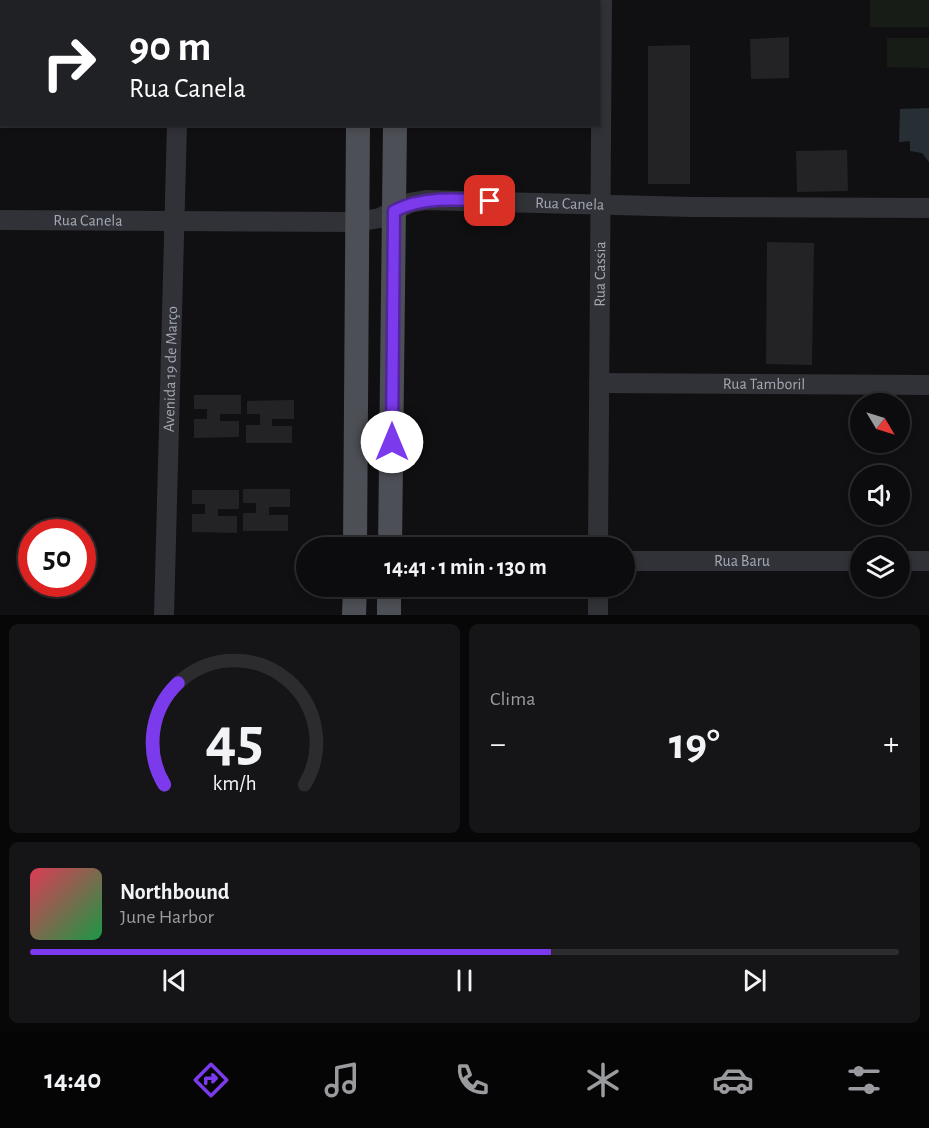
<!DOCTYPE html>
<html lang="pt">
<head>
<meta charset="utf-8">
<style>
	:root { --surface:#0c0c0e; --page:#151517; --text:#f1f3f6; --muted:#9a9b9e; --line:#2c2c2e; --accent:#7c3aed }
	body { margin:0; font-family:"Alegreya Sans",sans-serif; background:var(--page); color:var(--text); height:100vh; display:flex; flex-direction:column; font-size:22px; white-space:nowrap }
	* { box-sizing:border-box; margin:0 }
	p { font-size:20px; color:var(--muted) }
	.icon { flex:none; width:33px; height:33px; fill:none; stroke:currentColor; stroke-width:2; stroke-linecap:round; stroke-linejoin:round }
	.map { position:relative; height:615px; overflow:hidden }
	.drawer { display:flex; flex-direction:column; gap:9px; padding:9px; background:#070708; flex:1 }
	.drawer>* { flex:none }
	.top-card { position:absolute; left:0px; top:0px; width:600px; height:126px; box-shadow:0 3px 9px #0003,0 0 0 2px var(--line); background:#202124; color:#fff; overflow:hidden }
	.needle { width:39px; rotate:128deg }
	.buttons { position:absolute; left:850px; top:393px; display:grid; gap:12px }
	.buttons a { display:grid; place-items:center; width:60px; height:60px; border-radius:50%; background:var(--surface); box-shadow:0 3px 9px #0003,0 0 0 2px var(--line); font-size:30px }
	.speed { position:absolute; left:18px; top:519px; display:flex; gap:12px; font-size:30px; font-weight:700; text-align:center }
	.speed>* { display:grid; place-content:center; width:78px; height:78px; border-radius:50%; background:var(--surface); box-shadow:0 3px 9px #0003,0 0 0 2px var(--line); line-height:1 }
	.speed .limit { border:9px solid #d22; background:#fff; color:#111 }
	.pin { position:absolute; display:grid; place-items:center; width:51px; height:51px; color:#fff; margin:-26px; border-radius:12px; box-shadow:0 3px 9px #0006 }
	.me { position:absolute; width:66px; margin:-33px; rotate:0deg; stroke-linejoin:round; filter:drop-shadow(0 0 4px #0008) }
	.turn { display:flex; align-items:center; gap:21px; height:126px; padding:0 30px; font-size:27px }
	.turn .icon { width:78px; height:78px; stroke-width:2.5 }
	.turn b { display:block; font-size:42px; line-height:51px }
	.big { font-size:45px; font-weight:700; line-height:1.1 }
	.drawer .tile { flex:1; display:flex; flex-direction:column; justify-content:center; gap:9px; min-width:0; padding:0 21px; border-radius:9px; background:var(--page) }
	.drawer .dial { align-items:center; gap:0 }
	.dial svg { height:156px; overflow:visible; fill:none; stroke:var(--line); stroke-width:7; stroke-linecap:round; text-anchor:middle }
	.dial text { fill:var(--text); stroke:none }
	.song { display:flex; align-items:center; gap:18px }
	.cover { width:72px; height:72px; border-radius:9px; background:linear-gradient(135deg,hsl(350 70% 55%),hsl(140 70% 35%)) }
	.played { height:6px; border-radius:3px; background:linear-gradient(90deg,var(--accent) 60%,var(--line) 60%) }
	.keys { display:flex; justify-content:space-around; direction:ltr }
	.heat { display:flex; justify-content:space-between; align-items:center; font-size:33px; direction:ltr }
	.drawer .tiles { flex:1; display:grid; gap:9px; grid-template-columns:1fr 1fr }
	.tile:last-child { grid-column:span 2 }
	.trip { position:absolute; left:296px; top:537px; width:339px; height:60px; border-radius:30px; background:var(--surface); box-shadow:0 3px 9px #0003,0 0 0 2px var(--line); font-weight:700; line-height:60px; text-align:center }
	.menu { display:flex; height:96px; justify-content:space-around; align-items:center; background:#050506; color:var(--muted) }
	.menu .icon { width:42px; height:42px }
	.menu .on { color:var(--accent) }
	.menu b { font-size:27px; color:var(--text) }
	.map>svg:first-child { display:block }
</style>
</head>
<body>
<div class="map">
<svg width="929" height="615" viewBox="0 0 929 615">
	<rect width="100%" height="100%" fill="#101012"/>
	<path fill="#171c17" d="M870,0H929V27H870Z
		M887,38H929V68L887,67Z"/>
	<path fill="#272f35" d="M929,108V162L922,153L910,151V141L899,142L900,109Z"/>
	<path fill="#232326" d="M789,37V78L751,79L750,39Z
		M690,45V184H648V46Z
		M847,150L848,191L797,192L796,151Z
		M767,242L814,243L812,365L766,364Z
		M194,395H241V414H220V421H239V437L194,438V419H207V409H194Z
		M294,400V419H272V426H292V443H246V425H260V414H247V401Z
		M243,489H290V507H269V515H288V531H243V513H256V503H243Z
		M192,490H239V509H218V516H237V533L192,532V514H205V504H192Z"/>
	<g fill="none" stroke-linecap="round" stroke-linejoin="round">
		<g stroke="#313237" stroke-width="20">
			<path d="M181,2V0"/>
			<path id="s1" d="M0,220L356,222L380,218L409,203L426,200L692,207L929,208"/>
			<path id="s2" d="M599,383L929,385"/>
			<path id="s3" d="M598,548L602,0"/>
			<path id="s4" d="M624,561H861"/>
			<path d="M900,561H929"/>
			<path id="s5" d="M164,615L177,124"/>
			<path d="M598,615V586"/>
		</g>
		<path stroke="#4d4f56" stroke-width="24" d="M397,0V2
			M359,2V0
			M355,548L358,124
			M390,548L395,124
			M354,615L355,586
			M389,615V586"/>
	</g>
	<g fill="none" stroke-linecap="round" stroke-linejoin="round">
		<defs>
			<path id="route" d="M392,442L394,211C423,196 458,199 490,201"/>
		</defs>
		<use href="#route" stroke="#51269a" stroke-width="15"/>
		<use href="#route" stroke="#7c3aed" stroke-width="10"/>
	</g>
	<g text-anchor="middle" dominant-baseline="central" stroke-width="6" stroke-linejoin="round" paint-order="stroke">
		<g font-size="16" fill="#a1a7b3" stroke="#0b0b0d">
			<text stroke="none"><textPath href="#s1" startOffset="574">Rua Canela</textPath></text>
			<text stroke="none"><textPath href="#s1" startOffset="88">Rua Canela</textPath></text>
			<text stroke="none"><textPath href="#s3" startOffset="274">Rua Cassia</textPath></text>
			<text stroke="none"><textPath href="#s5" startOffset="246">Avenida 19 de Março</textPath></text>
			<text stroke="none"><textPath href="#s2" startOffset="165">Rua Tamboril</textPath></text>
			<text stroke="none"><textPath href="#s4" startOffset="118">Rua Baru</textPath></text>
		</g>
	</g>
</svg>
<div class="buttons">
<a><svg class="needle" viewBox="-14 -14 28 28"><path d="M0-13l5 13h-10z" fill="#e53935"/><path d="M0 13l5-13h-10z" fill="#9a9b9e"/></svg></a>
<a><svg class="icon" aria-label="sound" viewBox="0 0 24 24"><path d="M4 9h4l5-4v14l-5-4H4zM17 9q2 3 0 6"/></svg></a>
<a><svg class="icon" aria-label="layers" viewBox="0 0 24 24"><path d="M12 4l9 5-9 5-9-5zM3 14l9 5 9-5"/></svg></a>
</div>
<div class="speed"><div class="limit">50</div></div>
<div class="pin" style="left:490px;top:201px;background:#d93025"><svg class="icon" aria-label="arrive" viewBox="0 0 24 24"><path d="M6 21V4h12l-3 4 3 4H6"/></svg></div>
<svg class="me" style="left:392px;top:442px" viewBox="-20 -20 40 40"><circle r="19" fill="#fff"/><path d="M0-13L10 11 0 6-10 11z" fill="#7c3aed"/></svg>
<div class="trip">14:41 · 1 min · 130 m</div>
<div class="top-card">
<div class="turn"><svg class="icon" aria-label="right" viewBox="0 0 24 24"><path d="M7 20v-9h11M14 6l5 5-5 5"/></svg><div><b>90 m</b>Rua Canela</div></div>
</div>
</div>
<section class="drawer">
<div class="tiles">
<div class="tile dial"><svg viewBox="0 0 100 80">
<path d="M14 69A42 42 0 1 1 86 69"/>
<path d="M14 69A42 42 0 0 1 21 17" stroke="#7c3aed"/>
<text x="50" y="56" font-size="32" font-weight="700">45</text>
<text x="50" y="72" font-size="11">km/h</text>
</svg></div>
<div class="tile"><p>Clima</p>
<div class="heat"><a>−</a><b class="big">19°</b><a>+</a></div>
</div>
<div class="tile">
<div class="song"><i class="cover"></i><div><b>Northbound</b><p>June Harbor</p></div></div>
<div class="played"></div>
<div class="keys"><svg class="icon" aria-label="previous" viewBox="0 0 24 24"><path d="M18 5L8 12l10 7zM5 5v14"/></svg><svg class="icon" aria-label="pause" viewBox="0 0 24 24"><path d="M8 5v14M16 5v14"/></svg><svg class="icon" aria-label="next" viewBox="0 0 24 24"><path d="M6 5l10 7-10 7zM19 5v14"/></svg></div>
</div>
</div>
</section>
<nav class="menu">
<b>14:40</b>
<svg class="icon on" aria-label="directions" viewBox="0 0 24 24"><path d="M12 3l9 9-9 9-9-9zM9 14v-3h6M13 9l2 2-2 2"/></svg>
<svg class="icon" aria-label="music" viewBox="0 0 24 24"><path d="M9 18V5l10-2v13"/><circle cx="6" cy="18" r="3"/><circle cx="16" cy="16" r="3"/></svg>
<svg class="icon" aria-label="phone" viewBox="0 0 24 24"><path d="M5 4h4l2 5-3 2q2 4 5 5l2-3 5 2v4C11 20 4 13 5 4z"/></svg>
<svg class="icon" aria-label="climate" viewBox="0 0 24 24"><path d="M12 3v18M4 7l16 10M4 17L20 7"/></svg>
<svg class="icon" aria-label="car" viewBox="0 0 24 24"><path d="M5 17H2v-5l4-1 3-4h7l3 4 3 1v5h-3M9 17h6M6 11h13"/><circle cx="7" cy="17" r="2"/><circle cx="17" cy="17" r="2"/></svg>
<svg class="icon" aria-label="filters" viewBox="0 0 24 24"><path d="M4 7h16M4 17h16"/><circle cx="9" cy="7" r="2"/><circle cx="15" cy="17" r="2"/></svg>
</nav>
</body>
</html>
